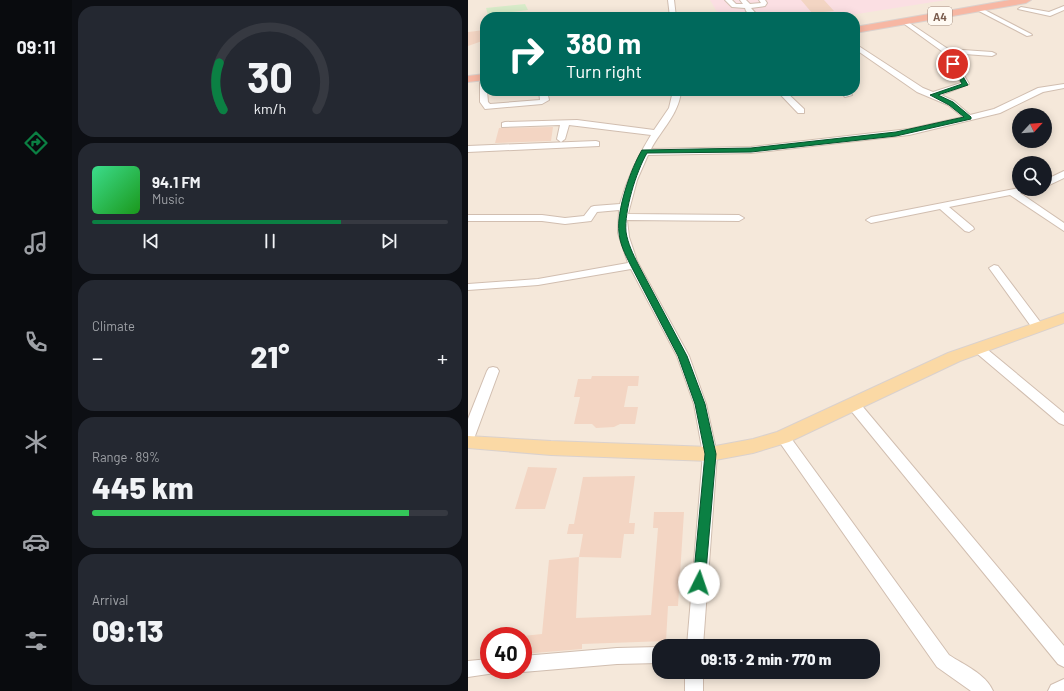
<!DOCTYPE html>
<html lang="en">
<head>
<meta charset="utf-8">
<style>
	:root { --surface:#171b24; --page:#242831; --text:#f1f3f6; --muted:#9ea1a6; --line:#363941; --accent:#0b8043 }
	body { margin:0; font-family:Barlow,sans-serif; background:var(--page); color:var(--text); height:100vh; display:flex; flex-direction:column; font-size:15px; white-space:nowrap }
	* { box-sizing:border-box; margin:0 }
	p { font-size:13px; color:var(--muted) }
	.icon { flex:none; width:22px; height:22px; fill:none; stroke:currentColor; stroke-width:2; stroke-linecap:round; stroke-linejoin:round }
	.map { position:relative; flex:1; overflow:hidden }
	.drawer { display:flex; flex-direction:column; gap:6px; padding:6px; background:#0d0f14; width:396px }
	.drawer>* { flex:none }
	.hud { position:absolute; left:12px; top:12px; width:380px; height:84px; border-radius:16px; box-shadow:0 2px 10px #0003; background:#00695c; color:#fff; overflow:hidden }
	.needle { width:26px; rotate:64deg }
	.fabs { position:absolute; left:544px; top:108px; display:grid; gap:8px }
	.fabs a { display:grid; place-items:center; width:40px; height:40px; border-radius:50%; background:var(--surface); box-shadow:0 2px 10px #0003; font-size:20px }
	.speed { position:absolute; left:12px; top:627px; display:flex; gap:8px; font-size:20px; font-weight:700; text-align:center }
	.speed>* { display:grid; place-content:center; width:52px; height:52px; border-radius:50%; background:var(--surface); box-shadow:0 2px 10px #0003; line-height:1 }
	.speed .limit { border:6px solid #d22; background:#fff; color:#111 }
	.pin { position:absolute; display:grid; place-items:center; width:34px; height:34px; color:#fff; margin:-17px; border:2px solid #fff; border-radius:50%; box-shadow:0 1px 4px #0007 }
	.me { position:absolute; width:44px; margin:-22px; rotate:4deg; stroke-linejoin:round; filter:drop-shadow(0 0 3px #0008) }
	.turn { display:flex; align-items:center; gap:14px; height:84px; padding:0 20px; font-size:18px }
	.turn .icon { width:52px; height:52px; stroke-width:2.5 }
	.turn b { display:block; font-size:28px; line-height:34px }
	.big { font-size:30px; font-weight:800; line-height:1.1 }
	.drawer .card { flex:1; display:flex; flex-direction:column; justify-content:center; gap:6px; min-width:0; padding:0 14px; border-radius:16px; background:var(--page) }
	.drawer .dial { align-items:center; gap:0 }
	.dial svg { height:104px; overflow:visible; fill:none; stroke:var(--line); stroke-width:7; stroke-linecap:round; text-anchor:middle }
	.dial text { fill:var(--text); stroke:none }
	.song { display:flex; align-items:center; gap:12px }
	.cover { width:48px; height:48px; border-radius:6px; background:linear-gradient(135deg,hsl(150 70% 55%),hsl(120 70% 35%)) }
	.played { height:4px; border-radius:2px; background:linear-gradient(90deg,var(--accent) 70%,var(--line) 70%) }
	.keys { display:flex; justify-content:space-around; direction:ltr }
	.heat { display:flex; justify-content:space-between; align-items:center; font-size:22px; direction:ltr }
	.charge { height:6px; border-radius:3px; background:linear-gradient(90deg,#34c759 89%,var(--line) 0) }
	.trip { position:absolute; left:184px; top:639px; width:228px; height:40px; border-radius:16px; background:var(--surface); box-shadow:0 2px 10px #0003; font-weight:800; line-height:40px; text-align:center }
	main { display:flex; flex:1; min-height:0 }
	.tab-bar { display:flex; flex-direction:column; width:72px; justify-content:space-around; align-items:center; background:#090b0e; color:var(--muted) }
	.tab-bar .icon { width:28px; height:28px }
	.tab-bar .on { color:var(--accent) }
	.tab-bar b { font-size:18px; color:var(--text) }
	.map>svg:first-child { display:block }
</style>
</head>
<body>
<main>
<nav class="tab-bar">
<b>09:11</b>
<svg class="icon on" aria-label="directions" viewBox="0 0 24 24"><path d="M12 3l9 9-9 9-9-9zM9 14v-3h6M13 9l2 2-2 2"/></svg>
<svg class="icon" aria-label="music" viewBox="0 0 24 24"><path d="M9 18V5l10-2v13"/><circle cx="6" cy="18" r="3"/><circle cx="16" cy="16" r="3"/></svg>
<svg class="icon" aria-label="phone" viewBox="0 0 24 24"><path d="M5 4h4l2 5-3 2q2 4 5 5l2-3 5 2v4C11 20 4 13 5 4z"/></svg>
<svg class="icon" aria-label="climate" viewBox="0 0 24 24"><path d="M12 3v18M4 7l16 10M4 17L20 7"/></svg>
<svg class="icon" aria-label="car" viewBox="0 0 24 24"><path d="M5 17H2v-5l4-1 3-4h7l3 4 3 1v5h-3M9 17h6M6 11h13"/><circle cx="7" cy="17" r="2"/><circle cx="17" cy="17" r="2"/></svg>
<svg class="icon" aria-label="filters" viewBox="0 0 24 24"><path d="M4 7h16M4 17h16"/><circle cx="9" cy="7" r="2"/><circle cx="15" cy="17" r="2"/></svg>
</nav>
<section class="drawer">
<div class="card dial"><svg viewBox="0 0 100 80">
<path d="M14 69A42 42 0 1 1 86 69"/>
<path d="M14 69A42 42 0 0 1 11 33" stroke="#0b8043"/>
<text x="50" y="56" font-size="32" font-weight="700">30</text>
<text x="50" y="72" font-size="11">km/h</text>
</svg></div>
<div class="card">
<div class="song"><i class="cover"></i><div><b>94.1 FM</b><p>Music</p></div></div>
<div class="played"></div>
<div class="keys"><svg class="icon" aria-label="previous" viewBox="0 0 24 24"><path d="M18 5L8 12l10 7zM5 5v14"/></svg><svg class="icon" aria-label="pause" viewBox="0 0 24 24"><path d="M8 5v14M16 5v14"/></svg><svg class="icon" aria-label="next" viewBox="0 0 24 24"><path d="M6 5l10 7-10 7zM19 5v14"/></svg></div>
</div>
<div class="card"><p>Climate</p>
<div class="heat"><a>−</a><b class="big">21°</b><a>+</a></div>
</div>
<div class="card"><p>Range · 89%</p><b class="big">445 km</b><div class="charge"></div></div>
<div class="card"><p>Arrival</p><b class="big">09:13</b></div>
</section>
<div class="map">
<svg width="596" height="691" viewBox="0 0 596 691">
	<rect width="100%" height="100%" fill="#fdf6ec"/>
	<path fill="#f5e8da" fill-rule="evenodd" d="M0,0H596V691H0ZM17,17H387V91H17ZM551,115H577V141H551ZM551,163H577V189H551ZM21,636H55V670H21ZM191,646H405V672H191Z"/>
	<path fill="#fbdfe3" d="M242,0H478L370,17H252Z"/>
	<path fill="#d8ecc9" d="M57,4L60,10L20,15L18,8Z"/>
	<path fill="#f3d5c3" d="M333,0H356L366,11L344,13Z
		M17,30V40L0,46V32Z
		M85,127L83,141L27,143L31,128Z
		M124,376H171L170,386H160L156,407H170L167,424H152L146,427L128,428L124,424H106L112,397H106L110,379H123Z
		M60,467L89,468L77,509H47Z
		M167,476L161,523H167L166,534H156L153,558L111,557L115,534H99L101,524H106L115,477Z
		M186,512H216L210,606H200L198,641L114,644V649L55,654V636L74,634L81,560L111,557L108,618L183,615L190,528H185Z"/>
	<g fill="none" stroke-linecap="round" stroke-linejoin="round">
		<defs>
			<path id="minor" d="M200,0H206L208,17H202Z
				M257,0H264L268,4H275L272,0H278L282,4L293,3L291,0H297L299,3L297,6L283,8L291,17H284L278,11L277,8L264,7Z
				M596,6V10L582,16L550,9L553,7L581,12Z
				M511,7L563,34L564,35L559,36L509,10L508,9Z
				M333,13L335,14V16L321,17Z
				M437,20L480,49L524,52L528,54L524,56L483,53L501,84L473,95L486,101L502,115L526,109L570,88L596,84V88L575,92L532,113L441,135L283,153L180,155L169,180L160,214L271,215L276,218L271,221L159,220L161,237L169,261L221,356L238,404L249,454L235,646H219L235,454L226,404L209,356L163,269L70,285L0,290V284L70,279L160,263L150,233L151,210L129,212L123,221L97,224L74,221H0V215H74L97,218L116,216L123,207L126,206L152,204C159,179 170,156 183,135L101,125L97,139L93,142L89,139L92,125L34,127V123L37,122L109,120L186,130L201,108L205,91H213C211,114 193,130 183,149L283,147L441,129L495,117L480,105L449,92L387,49V44L389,45L455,88L465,92L493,83L475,52L435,23L434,22Z
				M12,80H17V91H19L20,102L22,104L72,100L71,91H79L81,100L74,104L17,109L12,102Z
				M309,91H317L336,109V113H330Z
				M372,91H380L384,95L377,97Z
				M128,141L131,142V146L0,152V146Z
				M596,171V178L577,187V180Z
				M551,188L564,189L562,191L552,193L596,223V231L542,195L481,207L505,227L506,229L501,232L497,231L472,209L403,223L398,220L403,217Z
				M526,265L530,266L573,323L575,326L573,329H565L521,268Z
				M510,344L514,345L596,413V425L591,423L506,351L504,348L506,345Z
				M25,367L29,368L31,371L7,436L5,439L0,441V419L19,371L21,368Z
				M385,400L390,401L596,646V667L590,664L380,407L379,404L380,401Z
				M315,432L320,434L481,655C496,665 518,674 525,691H503L469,667L310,440L308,437L310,434Z
				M191,647V663L149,664L55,672L50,670H55V656L149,648Z
				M21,659V670H28L27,673L0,677V661Z
				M217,672H235V691H217Z
				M596,679V691H580L583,685Z"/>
			<path id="major" d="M596,313V323L492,361L321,442L285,453L242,461L83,455L0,448V436L83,441L242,447L285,439L309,432L480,353Z"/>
			<path id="highway" d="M542,0H563L558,3L387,33V27Z
				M17,74V80L0,82V76Z"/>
		</defs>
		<use href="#minor" stroke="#d1beb0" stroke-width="2"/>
		<use href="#major" stroke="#dad1cd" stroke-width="2"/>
		<use href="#highway" stroke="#dad1cd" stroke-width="2"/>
		<use href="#minor" fill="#fff" fill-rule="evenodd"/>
		<use href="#major" fill="#fbd9a5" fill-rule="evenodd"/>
		<use href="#highway" fill="#f7b7a3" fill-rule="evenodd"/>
	</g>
	<path fill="#0b8043" stroke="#07532c" d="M483,63H487L500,85L470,95L485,102L503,117V119L428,136L283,152L179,153C168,172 156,211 158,232C160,244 165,254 170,264L219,356L237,404L248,454L237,583L236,587L231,588L227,587L225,583L237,454L227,404L210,356L162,264C157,254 152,244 151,233C148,211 163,168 174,150H176L283,148L428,132L496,117L481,105L462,95L494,84Z"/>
	<g text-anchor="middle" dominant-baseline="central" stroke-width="3" stroke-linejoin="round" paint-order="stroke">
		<rect fill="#fffaf3" stroke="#a28b7f" stroke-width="1" x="460" y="7" width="24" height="18" rx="3"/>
		<g font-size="11" font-weight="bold" fill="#7a5c4d">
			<text x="472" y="16">A4</text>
		</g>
	</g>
</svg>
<div class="fabs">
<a><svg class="needle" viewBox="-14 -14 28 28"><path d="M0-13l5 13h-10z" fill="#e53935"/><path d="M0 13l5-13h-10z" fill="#9ea1a6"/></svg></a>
<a><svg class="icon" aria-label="search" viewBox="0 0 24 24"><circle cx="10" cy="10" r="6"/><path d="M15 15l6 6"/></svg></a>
</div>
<div class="speed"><div class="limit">40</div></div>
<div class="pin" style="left:485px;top:64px;background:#d93025"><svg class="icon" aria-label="arrive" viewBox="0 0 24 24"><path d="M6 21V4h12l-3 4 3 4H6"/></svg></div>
<svg class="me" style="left:231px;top:583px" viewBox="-20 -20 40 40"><circle r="19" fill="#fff"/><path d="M0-13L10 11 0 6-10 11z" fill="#0b8043"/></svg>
<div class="trip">09:13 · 2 min · 770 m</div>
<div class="hud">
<div class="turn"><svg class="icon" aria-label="right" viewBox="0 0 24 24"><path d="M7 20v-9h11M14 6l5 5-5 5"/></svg><div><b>380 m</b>Turn right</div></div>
</div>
</div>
</main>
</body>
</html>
